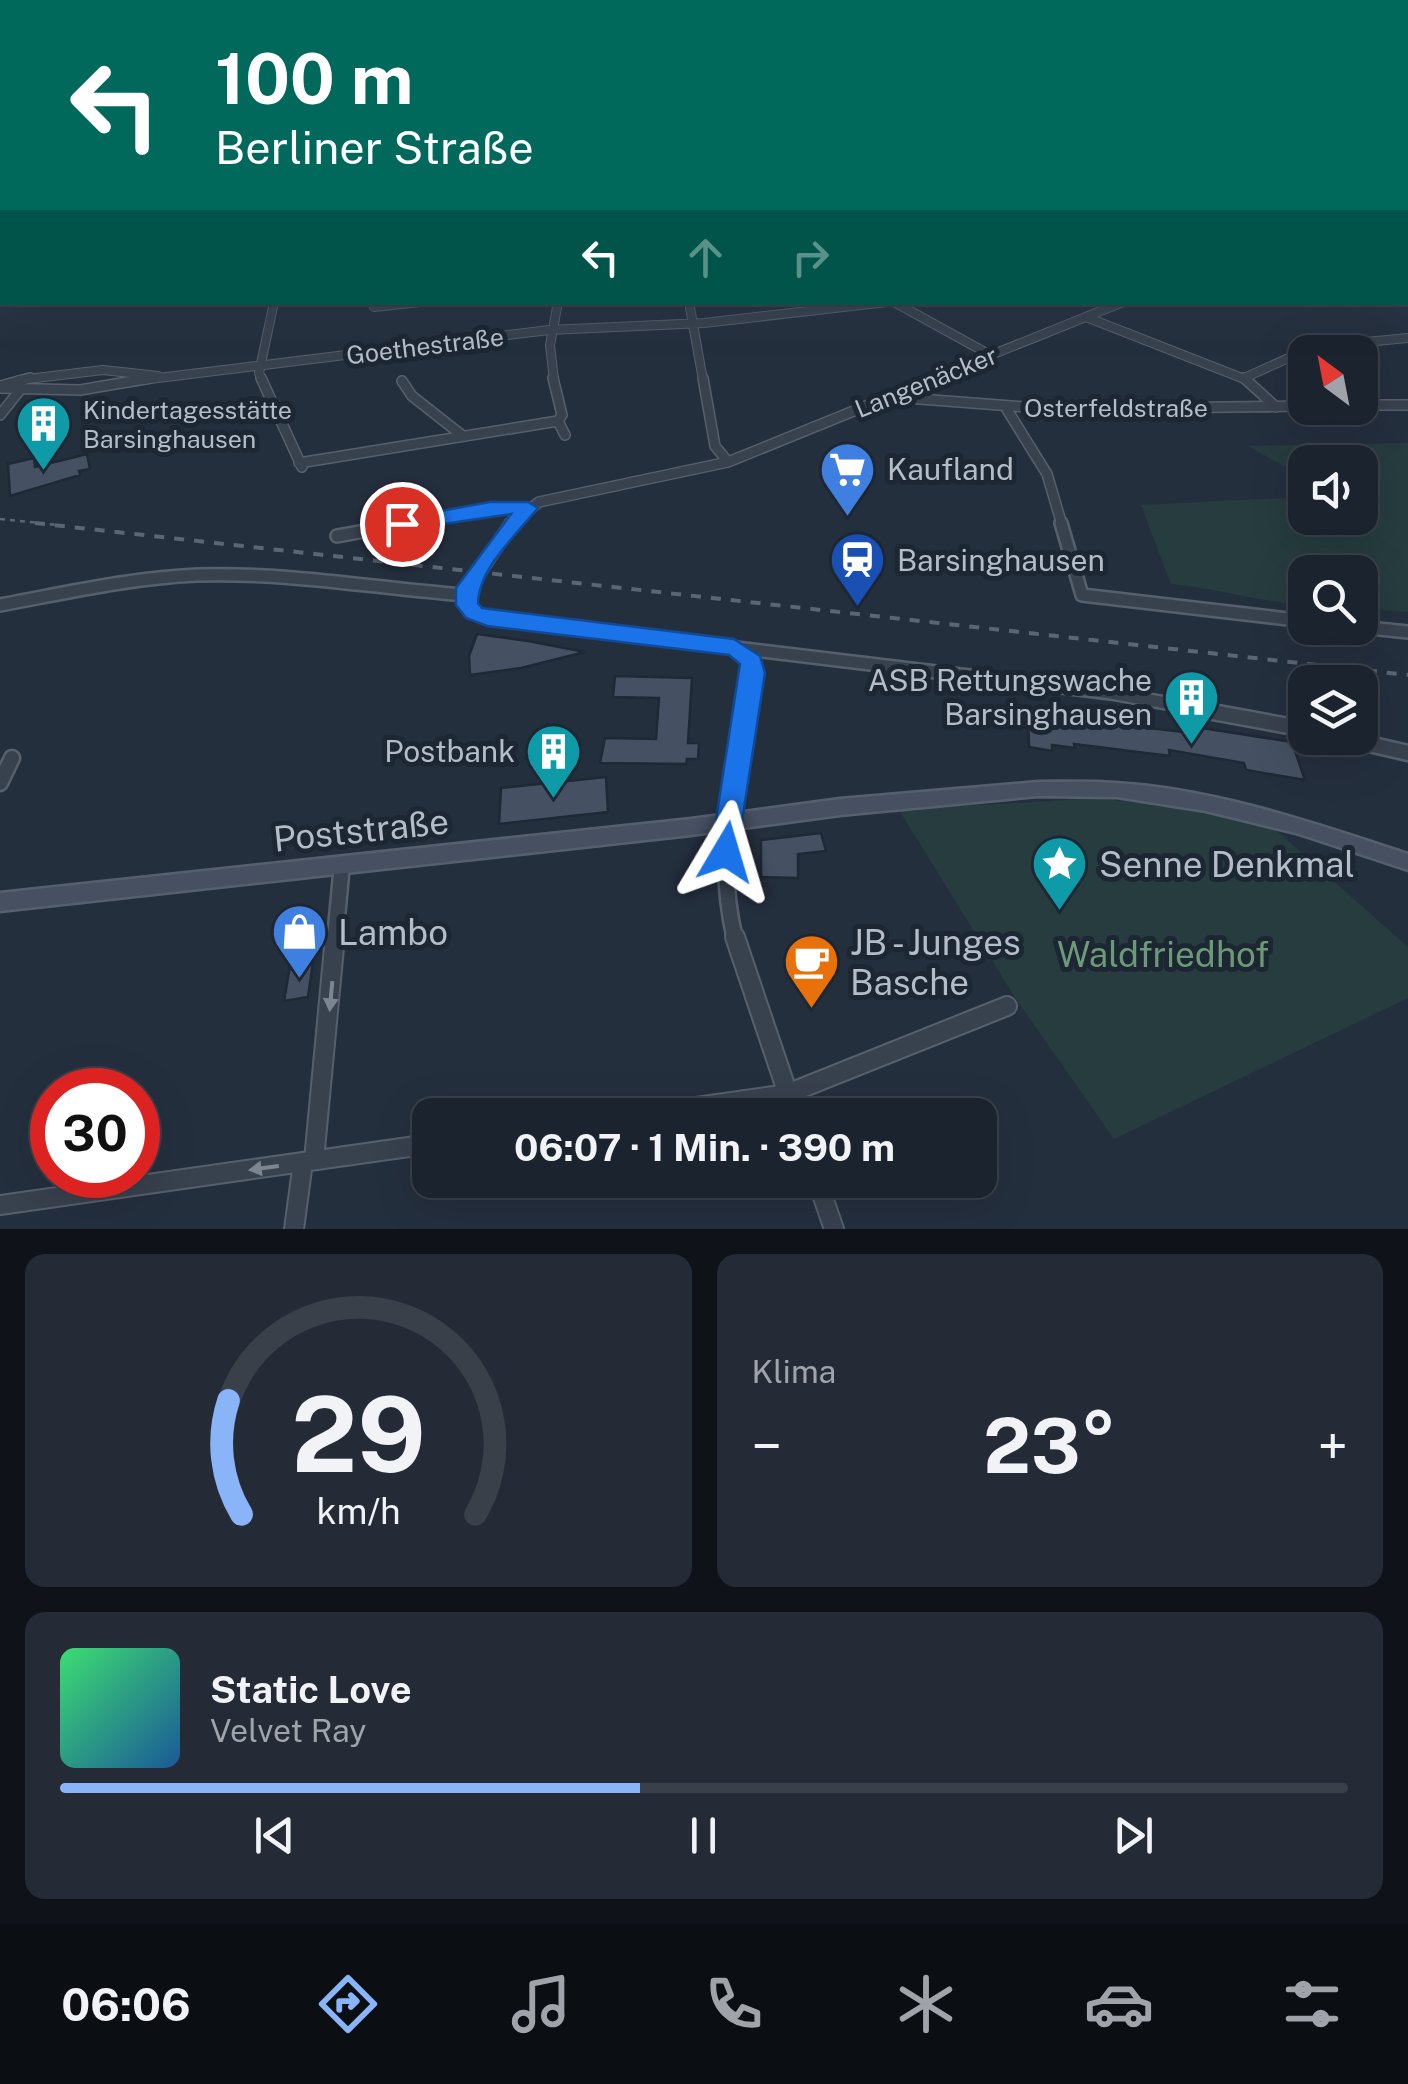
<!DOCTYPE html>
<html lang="de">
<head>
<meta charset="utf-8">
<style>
	:root { --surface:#1b232e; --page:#242b36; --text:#f1f3f6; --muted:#a0a4aa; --line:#39404a; --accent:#8ab4f8 }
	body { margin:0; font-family:"Public Sans",sans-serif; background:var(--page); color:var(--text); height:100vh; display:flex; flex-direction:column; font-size:38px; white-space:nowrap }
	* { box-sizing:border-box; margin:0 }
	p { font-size:32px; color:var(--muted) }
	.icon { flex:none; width:55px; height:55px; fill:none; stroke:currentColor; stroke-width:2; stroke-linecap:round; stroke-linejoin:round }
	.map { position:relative; height:1229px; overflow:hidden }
	.panel { display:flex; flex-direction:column; gap:25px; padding:25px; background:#0f1319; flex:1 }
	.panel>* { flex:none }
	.banner { position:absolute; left:0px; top:0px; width:1410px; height:305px; box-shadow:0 10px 40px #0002,0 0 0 2px var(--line); background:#00695c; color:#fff; overflow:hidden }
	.needle { width:65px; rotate:328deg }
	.controls { position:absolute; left:1288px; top:335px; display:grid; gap:20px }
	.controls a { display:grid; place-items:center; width:90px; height:90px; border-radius:20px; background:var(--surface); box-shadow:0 10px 40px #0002,0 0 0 2px var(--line); font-size:50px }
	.speed { position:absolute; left:30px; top:1068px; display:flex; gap:20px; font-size:50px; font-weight:700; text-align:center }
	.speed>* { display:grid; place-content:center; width:130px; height:130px; border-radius:50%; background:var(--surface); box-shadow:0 10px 40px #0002,0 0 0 2px var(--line); line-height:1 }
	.speed .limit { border:15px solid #d22; background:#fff; color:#111 }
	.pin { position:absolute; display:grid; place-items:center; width:85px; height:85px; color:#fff; margin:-42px; border:5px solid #fff; border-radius:50%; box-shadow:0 2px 10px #0007 }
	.me { position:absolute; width:110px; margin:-55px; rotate:7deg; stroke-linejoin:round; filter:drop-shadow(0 0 8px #0008) }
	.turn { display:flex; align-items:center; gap:35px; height:210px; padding:0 50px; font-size:45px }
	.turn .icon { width:130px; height:130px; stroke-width:2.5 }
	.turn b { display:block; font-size:70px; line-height:85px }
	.lanes { display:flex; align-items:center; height:95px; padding:0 50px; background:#0003; justify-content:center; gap:50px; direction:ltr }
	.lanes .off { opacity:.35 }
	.big { font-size:75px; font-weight:700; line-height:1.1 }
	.panel .card { flex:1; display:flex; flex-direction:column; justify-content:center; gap:15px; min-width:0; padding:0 35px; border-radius:20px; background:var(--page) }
	.panel .dial { align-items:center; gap:0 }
	.dial svg { height:260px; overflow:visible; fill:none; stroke:var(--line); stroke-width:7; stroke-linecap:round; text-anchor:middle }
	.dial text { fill:var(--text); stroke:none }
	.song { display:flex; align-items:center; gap:30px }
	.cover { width:120px; height:120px; border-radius:15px; background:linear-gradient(135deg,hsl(140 70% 55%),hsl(210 70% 35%)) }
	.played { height:10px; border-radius:5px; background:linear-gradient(90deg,var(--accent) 45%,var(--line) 45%) }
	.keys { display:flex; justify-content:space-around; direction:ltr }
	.heat { display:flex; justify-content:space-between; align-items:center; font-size:55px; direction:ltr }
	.panel .tiles { flex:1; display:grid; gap:25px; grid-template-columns:1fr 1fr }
	.card:last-child { grid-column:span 2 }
	.trip { position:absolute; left:412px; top:1098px; width:585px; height:100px; border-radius:20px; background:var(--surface); box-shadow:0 10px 40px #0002,0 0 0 2px var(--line); font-weight:700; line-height:100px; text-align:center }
	.menu { display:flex; height:160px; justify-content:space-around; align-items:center; background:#0b0e12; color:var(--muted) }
	.menu .icon { width:70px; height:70px }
	.menu .on { color:var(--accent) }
	.menu b { font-size:45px; color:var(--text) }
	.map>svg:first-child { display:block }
</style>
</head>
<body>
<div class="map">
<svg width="1408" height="1229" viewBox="0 0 1408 1229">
	<rect width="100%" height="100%" fill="#242f3e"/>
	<path fill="#263c3f" d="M1408,443V612L1360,609V572H1305V605C1259,602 1217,588 1171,584L1141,505L1305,497V518H1360V462H1305V478L1248,446Z
		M1097,798L1202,810L1277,831L1408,947V998L1114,1139L1014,996L899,810Z"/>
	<path fill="#455162" stroke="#1f2835" stroke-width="2.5" d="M87,454L90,469L79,471L80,475L10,496L8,464L34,458L35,467Z
		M477,634L528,641L585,652L521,668L470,675L469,656Z
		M615,676L692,678L688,743H699L698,759H687L686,764L600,763L605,738L656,739L659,698L613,697Z
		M1028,714L1184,732L1183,725L1292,742L1305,780L1246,770L1244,763L1169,750L1170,756L1074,744L1075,748L1052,745V751L1029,747Z
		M606,777L608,812L499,824L501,788Z
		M821,833L826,851L798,854V878L761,877V840Z
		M313,962L308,997L284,1001L290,966Z"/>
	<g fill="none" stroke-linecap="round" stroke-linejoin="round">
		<defs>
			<path id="minor-far4" d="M374,302V307L420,302
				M689,302L703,380
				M894,302L992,356
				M1086,317L1247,380
				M1244,378L1313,347L1408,338
				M19,380L103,370L158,376
				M142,380L549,330L704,323L887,302
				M262,380L259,373L274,302
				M554,380L550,345L558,302
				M929,380L1123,302"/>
			<path id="minor-far3" d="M261,378L302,467
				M553,378L562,415L558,421
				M703,378L715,446L728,462
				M1244,378L1276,407
				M402,381L412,396L463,436
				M1,386L30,378
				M0,388L80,390L151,378
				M894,397L1051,409L1305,406
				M1360,405H1408
				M1006,408L1047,474L1062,525
				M0,415L20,390
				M299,463L558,421L565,435
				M395,525L490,508L528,507
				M510,525L539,502L728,462L935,378"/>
			<path id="minor-far2" d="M1061,523L1082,595L1305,621
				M337,536L409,523
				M464,595L474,613L487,618L1111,693L1193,708
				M464,595L512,523
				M0,605C65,593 130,578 197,575C286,572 375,588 464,595
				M1360,627L1408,632
				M737,649C760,670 752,680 746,708"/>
			<path id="minor-far1" d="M1180,706L1305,729
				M1343,738L1408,753
				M0,783L12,758
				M335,939L342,864
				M735,939C716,861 730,783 746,706"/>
			<path id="minor" d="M735,937L795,1115
				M639,1115L787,1094L1007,1006
				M314,1160L335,937
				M817,1180L834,1229
				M0,1205L430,1144
				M294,1229L303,1162"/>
			<path id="secondary" d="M1038,782C1064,782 1090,781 1115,783C1216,789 1313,823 1408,854V870L1296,833L1206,811L1117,797L1038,796L840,815L691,835L0,911V893L691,819L840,799Z"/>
		</defs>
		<use href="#minor-far4" stroke="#565f6c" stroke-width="10"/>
		<use href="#minor-far3" stroke="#565f6c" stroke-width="12"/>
		<use href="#minor-far2" stroke="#565f6c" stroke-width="16"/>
		<use href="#minor-far1" stroke="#565f6c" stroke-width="19"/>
		<use href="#minor" stroke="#565f6c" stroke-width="22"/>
		<use href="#secondary" stroke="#565f6c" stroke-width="5"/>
		<use href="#minor-far4" stroke="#38414e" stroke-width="8"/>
		<use href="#minor-far3" stroke="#38414e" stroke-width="9"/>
		<use href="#minor-far2" stroke="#38414e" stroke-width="11"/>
		<use href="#minor-far1" stroke="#38414e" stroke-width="14"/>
		<use href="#minor" stroke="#38414e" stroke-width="18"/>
		<use href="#secondary" fill="#465061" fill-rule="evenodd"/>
		<path stroke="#5a6575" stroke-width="2.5" stroke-dasharray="5 5" stroke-linecap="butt" d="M0,519L58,525"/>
		<path stroke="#5a6575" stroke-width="4" stroke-dasharray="10 10" stroke-linecap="butt" d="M35,523L1408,675"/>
	</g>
	<defs><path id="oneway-solid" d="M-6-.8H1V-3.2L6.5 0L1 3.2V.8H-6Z" transform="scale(2.5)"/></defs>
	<g fill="#7c8592">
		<use href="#oneway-solid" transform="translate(331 996) rotate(95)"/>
		<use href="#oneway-solid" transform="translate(264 1168) rotate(172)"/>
	</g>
	<linearGradient id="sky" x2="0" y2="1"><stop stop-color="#141a22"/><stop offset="0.5" stop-color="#3f4d63"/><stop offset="1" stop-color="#3f4d63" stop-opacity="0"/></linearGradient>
	<rect width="1408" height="345" fill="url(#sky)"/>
	<path fill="#1a73e8" stroke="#114b97" stroke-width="2.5" d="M490,502H528L538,508C517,534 479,568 478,603L482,608L734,639L760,656L765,673L736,860L726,864L715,860L711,852L740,664L729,655L487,626L466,618L456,605V588L511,514L402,530L392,524L402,518Z"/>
	<defs>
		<symbol id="building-pin" viewBox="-11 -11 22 30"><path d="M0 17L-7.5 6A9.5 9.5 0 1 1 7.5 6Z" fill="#0f9aa8" stroke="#1d2633"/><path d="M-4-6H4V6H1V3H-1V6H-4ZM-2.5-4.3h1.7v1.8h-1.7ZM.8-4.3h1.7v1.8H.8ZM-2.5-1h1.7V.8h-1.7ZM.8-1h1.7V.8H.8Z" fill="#fff"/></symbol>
		<symbol id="supermarket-pin" viewBox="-11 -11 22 30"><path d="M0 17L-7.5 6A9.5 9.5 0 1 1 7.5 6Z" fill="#3f7fe0" stroke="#1d2633"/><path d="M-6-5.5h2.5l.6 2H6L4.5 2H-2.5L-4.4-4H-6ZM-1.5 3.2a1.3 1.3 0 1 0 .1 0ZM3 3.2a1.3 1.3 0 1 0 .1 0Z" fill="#fff"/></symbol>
		<symbol id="station-pin" viewBox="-11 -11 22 30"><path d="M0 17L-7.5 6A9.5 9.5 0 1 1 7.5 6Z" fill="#1a4fb4" stroke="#1d2633"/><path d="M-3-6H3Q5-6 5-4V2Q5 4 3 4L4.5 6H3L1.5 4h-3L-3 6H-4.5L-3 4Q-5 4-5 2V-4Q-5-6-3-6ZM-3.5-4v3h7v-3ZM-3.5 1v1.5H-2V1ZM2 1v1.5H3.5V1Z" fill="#fff"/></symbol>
		<symbol id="sight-pin" viewBox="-11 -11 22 30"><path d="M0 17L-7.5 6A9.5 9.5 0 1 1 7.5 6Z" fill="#0f9aa8" stroke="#1d2633"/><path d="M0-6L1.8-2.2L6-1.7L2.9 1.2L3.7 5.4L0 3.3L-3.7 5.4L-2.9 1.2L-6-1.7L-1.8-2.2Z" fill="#fff"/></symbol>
		<symbol id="shop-pin" viewBox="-11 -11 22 30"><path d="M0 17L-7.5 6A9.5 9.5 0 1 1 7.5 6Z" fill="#3f7fe0" stroke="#1d2633"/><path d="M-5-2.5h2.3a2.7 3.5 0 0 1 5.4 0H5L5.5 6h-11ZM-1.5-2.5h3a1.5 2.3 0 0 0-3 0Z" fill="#fff"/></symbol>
		<symbol id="cafe-pin" viewBox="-11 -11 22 30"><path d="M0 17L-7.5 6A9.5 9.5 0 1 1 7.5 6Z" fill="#e8710a" stroke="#1d2633"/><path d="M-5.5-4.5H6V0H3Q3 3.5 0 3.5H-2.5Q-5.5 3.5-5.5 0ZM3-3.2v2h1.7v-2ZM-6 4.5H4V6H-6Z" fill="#fff"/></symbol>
	</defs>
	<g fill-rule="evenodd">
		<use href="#building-pin" x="12" y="392" width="63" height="86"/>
		<use href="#supermarket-pin" x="816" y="438" width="63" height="86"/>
		<use href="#station-pin" x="826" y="528" width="63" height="86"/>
		<use href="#building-pin" x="1160" y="666" width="63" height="86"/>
		<use href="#building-pin" x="522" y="720" width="63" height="86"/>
		<use href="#sight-pin" x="1028" y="832" width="63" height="86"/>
		<use href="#shop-pin" x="268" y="900" width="63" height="86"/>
		<use href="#cafe-pin" x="780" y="930" width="63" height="86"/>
	</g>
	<g text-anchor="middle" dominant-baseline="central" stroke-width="10" stroke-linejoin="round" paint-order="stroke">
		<g font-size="25" fill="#b4bcc9" stroke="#1d2633">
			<text transform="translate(425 346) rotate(-7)">Goethestraße</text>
			<text transform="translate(926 382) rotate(-22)">Langenäcker</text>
			<text x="1116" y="408">Osterfeldstraße</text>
		</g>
		<g font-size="25" fill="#b4bcc9" stroke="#1d2633" text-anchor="start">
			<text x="83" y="410">Kindertagesstätte<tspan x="83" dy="29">Barsinghausen</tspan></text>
		</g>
		<g font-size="30" fill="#b4bcc9" stroke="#1d2633" text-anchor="start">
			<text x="887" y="469">Kaufland</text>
			<text x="897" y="560">Barsinghausen</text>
			<text x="1152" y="680" text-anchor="end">ASB Rettungswache<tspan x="1152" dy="34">Barsinghausen</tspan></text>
			<text x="515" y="751" text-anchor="end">Postbank</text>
		</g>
		<g font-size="35" fill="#b4bcc9" stroke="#1d2633">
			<text transform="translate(361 830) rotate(-6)">Poststraße</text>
		</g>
		<g font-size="35" fill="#b4bcc9" stroke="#1d2633" text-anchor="start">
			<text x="1099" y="864">Senne Denkmal</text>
			<text x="338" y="932">Lambo</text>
			<text x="850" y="942">JB - Junges<tspan x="850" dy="40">Basche</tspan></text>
		</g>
		<g font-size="35" fill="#6b9a76" stroke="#1d2633">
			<text x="1163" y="954">Waldfriedhof</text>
		</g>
	</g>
</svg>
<div class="controls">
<a><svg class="needle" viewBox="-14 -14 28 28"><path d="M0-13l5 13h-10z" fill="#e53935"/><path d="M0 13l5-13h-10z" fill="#a0a4aa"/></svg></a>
<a><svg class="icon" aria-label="sound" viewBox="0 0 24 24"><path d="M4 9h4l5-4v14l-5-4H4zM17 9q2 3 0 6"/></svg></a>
<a><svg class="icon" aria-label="search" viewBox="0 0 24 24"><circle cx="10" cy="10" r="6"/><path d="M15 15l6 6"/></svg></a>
<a><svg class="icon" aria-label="layers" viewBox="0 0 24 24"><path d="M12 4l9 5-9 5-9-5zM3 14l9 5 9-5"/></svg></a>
</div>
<div class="speed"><div class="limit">30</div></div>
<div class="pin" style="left:402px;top:524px;background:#d93025"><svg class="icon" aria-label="arrive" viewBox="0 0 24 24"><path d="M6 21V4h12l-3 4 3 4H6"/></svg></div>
<svg class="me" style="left:726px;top:852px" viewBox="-20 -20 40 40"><path d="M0-17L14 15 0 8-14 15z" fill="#1a73e8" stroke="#fff" stroke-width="4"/></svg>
<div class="trip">06:07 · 1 Min. · 390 m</div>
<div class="banner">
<div class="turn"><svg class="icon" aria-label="left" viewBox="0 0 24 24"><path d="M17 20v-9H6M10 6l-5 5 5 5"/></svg><div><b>100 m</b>Berliner Straße</div></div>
<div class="lanes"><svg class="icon" aria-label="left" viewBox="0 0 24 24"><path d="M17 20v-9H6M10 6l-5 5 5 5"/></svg><svg class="icon off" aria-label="ahead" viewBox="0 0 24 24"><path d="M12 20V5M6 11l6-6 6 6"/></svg><svg class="icon off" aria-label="right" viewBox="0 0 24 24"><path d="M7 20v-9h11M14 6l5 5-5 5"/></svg></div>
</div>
</div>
<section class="panel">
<div class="tiles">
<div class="card dial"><svg viewBox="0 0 100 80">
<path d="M14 69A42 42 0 1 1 86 69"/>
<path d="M14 69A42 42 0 0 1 10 34" stroke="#8ab4f8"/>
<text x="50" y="56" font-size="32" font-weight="700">29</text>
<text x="50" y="72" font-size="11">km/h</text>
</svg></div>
<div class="card"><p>Klima</p>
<div class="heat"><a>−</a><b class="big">23°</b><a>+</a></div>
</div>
<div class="card">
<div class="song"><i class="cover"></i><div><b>Static Love</b><p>Velvet Ray</p></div></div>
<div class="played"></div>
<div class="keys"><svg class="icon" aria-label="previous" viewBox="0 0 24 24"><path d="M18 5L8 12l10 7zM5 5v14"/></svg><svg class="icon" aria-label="pause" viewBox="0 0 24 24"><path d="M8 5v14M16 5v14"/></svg><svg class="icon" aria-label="next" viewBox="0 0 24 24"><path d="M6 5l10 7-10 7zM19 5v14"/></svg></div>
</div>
</div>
</section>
<nav class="menu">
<b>06:06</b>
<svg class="icon on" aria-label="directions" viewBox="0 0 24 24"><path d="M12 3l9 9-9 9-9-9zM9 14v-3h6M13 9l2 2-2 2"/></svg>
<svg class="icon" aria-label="music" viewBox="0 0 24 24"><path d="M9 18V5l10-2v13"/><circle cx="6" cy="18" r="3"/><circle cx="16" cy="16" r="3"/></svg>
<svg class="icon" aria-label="phone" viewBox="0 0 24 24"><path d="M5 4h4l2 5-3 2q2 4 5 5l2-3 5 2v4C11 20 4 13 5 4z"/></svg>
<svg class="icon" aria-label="climate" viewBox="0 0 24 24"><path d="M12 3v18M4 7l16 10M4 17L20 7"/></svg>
<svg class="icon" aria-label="car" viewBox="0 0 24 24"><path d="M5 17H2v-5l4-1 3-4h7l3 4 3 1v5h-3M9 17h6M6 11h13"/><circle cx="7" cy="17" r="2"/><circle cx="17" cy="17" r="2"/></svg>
<svg class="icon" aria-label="filters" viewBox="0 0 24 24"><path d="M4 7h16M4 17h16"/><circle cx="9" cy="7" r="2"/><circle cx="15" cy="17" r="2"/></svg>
</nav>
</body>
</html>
